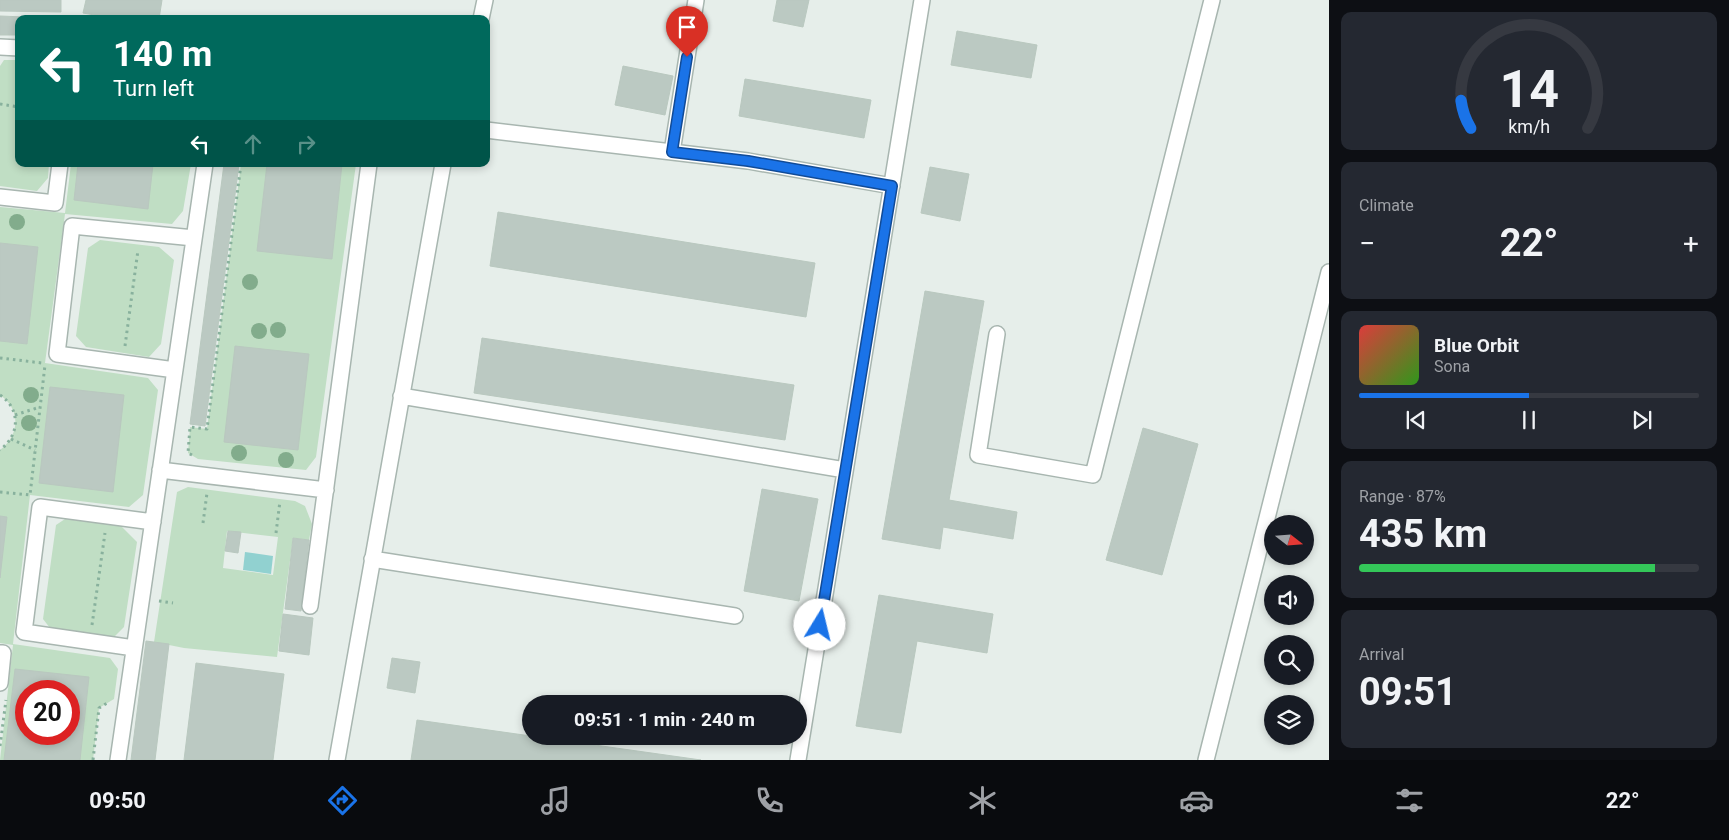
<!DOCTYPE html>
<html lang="en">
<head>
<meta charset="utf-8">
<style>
	:root { --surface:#171b24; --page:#242831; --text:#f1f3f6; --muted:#9ea1a6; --line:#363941; --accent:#1a73e8 }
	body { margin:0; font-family:Roboto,sans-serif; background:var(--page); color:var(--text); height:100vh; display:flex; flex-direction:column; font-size:19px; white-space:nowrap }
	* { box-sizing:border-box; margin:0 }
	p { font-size:16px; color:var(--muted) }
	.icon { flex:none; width:28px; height:28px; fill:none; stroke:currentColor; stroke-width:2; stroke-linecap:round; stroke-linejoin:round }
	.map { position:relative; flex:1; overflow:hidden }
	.details { display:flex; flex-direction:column; gap:12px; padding:12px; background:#0d0f14; width:400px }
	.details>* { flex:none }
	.hud { position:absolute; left:15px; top:15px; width:475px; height:152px; border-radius:10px; box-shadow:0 2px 8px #0003; background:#00695c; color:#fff; overflow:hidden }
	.needle { width:32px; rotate:107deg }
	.buttons { position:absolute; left:1264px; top:515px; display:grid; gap:10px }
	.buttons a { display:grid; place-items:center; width:50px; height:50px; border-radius:50%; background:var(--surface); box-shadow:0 2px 8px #0003; font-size:25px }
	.speed { position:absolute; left:15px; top:680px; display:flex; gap:10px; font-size:25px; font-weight:700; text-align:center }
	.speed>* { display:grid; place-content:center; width:65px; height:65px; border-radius:50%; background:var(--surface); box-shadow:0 2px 8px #0003; line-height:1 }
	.speed .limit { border:8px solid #d22; background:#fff; color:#111 }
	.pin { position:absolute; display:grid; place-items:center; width:42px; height:42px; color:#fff; margin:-51px -21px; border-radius:50% 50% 50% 0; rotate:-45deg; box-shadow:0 0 5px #0007 }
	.pin .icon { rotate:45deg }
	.me { position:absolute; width:55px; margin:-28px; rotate:9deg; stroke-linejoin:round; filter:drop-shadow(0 0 4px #0008) }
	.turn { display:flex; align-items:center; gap:18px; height:105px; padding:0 15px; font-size:22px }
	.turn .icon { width:65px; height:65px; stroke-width:2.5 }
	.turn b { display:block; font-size:35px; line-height:42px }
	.lanes { display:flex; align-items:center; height:48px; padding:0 15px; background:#0003; justify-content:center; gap:25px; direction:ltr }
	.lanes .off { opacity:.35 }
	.big { font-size:38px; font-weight:700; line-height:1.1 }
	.details .widget { flex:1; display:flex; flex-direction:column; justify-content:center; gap:8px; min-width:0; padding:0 18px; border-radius:10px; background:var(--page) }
	.details .dial { align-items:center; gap:0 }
	.dial svg { height:130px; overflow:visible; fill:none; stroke:var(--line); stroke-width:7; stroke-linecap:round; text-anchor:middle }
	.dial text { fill:var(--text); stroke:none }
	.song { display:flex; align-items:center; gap:15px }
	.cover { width:60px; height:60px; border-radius:8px; background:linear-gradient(135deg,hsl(0 70% 55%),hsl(110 70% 35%)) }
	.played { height:5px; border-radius:2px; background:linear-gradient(90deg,var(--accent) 50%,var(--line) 50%) }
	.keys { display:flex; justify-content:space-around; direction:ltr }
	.heat { display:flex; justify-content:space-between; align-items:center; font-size:28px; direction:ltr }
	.charge { height:8px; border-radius:4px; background:linear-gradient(90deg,#34c759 87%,var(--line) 0) }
	.trip { position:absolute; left:522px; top:695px; width:285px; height:50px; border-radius:25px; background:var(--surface); box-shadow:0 2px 8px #0003; font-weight:700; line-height:50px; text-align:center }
	.dock { display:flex; height:80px; justify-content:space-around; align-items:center; background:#090b0e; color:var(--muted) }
	.dock .icon { width:35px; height:35px }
	.dock .on { color:var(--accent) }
	.dock b { font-size:22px; color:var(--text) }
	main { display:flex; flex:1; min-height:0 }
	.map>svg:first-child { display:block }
</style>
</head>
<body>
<main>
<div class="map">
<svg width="1329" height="760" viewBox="0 0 1329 760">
	<rect width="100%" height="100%" fill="#e6eeea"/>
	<path fill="#c0dec4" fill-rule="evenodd" d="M4,60H19V164H49L48,178L37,191L0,186V66Z
		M71,164H191L183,211L172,224L65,214L45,363L148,378L158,390L143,495L129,507L30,495L13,644L110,658L118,669L114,699L99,708L93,760H0L13,645L0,643V450C20,435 21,409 0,395V207L65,213ZM26,691H69V734H26Z
		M241,164H356L316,457L306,470L198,459L188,453L190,427L207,429Z
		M100,240L159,247L174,260L161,344L149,357L86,347L76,336L88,248Z
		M188,487L295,501L305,506L312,524L309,540L293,538L277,657L184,648L154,642L177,492ZM227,531L278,537L273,575L223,568Z
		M65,519L121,526L137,542L124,627L114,637L50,628L43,619L56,525Z"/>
	<path fill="#91d1d0" d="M245,552L273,556L271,574L243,570Z"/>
	<path fill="#bbc9c2" stroke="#b9c8bf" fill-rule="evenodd" d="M0,0H61V12L0,11Z
		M86,0H162L159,19H118L83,13Z
		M777,0H809L803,27L773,21Z
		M0,16L75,19H19V35H0Z
		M957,31L1037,45L1031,78L951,65Z
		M623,66L673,76L665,115L615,105Z
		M745,79L871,100L864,138L739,116Z
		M78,164H153L148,209L74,200Z
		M224,164H239L205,426L190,424Z
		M267,164H342L332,259L257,251Z
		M930,167L969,174L960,221L921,213Z
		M498,212L815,263L806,317L490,266Z
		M0,243L38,247L27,344L0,341Z
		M925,291L984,301L949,500L1017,512L1013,539L943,527L940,549L882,539Z
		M482,338L794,385L785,440L474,393Z
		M235,346L309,354L298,450L224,442Z
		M50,387L124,395L113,492L39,483Z
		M1143,428L1198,444L1162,575L1106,560Z
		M762,489L818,499L799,601L744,591Z
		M0,516L7,517L0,578Z
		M228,531L241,532L238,553L225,551Z
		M293,538L309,540L301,611L285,609Z
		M879,595L993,614L987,653L917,641L901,733L856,726Z
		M283,614L313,618L309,655L279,651Z
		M146,641L169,644L155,760H131Z
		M392,658L420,662L415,693L387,688Z
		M196,663L284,674L273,760H184Z
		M15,669L89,677L80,760H4ZM26,691H69V734H26Z
		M417,720L531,736L701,760H411Z"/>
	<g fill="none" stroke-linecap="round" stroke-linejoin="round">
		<defs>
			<path id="minor" d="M481,19L485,0
				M0,47L19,48
				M486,130L748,161L892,186
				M672,152L696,0
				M0,197L55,203L60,164
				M997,334L978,455L1093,475L1212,0
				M175,370L57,354L72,226L194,238
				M401,396L845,470
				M160,470L326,490
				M372,559L735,616
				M310,606L369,164
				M134,648L24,632L40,507L153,522
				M0,653H3L0,683
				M118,760L205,164
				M337,760L443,164
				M798,760L922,0
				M1206,760L1329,272"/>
		</defs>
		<use href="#minor" stroke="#a8b6b0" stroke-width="18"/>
		<path stroke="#88b19d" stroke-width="3" stroke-dasharray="2.5 4" stroke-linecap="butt" d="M0,104L19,107
			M125,346L138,250
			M0,358L42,363
			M0,395C21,409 20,435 0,450
			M15,415L40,407
			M11,439L35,450
			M192,455L188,453L190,427L207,429L241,164
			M0,492L30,495L45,365
			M203,523L207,493
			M276,533L280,501
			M159,601L173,603
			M92,625L105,533
			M0,746L6,700
			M93,760L99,708L109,702"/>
		<use href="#minor" stroke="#fff" stroke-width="15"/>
	</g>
	<g fill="#82ac8c">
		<circle cx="17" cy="222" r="8"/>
		<circle cx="250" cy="282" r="8"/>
		<circle cx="278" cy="330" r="8"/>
		<circle cx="259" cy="331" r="8"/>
		<circle cx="31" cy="395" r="8"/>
		<circle cx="29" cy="423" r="8"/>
		<circle cx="239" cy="453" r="8"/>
		<circle cx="286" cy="460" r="8"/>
	</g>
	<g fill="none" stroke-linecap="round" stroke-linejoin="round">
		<defs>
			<path id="route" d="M687,57L672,152L748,161L892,186L820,625"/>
		</defs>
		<use href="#route" stroke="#114b97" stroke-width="12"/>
		<use href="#route" stroke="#1a73e8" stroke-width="9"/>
	</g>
</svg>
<div class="buttons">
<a><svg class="needle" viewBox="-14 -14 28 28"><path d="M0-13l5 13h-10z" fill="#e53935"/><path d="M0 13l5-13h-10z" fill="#9ea1a6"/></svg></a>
<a><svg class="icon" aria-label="sound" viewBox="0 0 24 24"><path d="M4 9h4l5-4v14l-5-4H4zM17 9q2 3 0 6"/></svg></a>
<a><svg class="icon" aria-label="search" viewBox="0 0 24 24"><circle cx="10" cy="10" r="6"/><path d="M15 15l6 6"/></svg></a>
<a><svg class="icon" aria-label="layers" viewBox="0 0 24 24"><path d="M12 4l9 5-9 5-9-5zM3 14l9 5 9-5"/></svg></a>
</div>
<div class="speed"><div class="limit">20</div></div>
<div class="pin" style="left:687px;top:57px;background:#d93025"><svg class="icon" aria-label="arrive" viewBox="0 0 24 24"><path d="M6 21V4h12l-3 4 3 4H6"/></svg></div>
<svg class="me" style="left:820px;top:625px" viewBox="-20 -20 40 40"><circle r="19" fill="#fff"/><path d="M0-13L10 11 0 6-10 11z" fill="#1a73e8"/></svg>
<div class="trip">09:51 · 1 min · 240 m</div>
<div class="hud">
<div class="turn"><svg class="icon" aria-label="left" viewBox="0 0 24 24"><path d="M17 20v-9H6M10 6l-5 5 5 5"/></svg><div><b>140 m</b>Turn left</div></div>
<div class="lanes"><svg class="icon" aria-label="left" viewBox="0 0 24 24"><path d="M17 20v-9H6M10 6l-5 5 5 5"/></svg><svg class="icon off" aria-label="ahead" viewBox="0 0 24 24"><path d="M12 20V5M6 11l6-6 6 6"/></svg><svg class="icon off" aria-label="right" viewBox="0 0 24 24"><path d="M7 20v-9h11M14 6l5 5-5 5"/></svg></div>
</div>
</div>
<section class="details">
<div class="widget dial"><svg viewBox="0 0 100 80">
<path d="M14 69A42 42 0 1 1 86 69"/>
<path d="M14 69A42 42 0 0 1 8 52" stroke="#1a73e8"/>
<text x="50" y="56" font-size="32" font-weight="700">14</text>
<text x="50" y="72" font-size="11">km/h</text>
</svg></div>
<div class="widget"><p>Climate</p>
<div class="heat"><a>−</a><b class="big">22°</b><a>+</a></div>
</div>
<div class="widget">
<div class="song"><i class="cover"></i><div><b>Blue Orbit</b><p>Sona</p></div></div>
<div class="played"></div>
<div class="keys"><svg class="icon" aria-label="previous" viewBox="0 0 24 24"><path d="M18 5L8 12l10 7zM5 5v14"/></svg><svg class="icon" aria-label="pause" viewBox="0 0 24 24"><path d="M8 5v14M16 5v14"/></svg><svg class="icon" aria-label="next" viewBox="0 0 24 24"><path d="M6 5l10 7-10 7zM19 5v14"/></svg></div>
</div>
<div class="widget"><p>Range · 87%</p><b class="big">435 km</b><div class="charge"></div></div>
<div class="widget"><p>Arrival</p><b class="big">09:51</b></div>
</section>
</main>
<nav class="dock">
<b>09:50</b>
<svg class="icon on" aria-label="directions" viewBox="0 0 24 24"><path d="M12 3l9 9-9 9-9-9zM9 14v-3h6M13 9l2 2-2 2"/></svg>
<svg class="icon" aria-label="music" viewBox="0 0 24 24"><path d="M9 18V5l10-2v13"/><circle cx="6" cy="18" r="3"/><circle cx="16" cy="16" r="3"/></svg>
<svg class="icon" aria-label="phone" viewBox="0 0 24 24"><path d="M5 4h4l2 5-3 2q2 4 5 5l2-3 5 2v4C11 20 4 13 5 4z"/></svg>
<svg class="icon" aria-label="climate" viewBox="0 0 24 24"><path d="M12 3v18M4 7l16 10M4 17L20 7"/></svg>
<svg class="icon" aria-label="car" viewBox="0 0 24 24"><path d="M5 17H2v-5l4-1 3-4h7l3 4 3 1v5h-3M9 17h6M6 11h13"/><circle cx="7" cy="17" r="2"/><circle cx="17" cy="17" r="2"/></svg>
<svg class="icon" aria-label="filters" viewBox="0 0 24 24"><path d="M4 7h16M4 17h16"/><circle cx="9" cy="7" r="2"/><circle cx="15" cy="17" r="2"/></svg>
<b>22°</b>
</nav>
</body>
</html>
